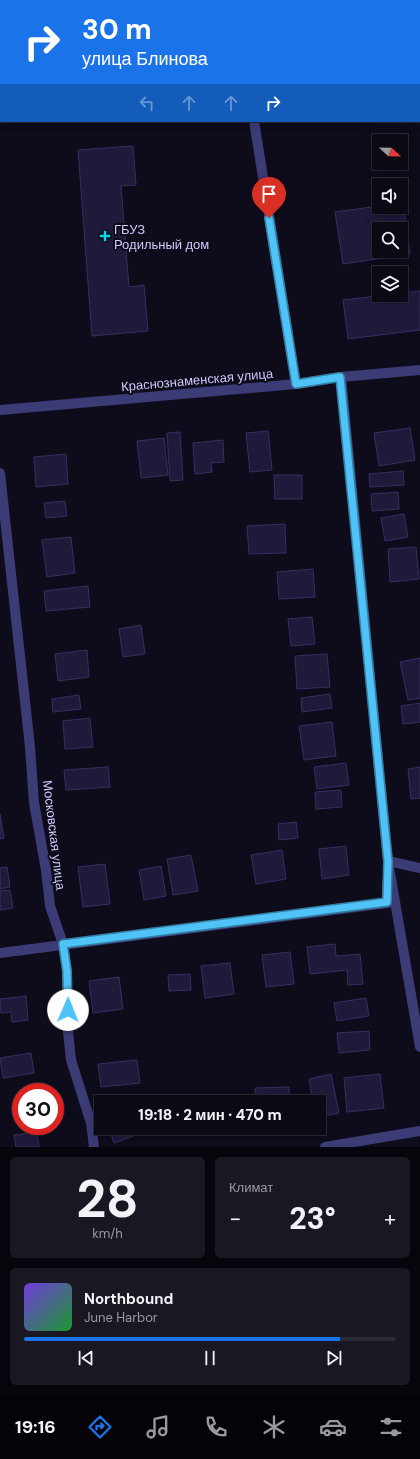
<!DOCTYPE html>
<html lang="ru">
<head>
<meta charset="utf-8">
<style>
	:root { --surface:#0a0914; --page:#181722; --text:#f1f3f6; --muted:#999aa0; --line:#2a2a34; --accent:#1a73e8 }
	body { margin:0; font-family:"DM Sans",sans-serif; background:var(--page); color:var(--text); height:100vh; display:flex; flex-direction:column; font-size:15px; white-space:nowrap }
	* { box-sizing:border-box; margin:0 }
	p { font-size:13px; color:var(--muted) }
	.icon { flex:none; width:22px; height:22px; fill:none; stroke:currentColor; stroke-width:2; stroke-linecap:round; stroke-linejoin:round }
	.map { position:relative; height:1147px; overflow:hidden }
	.details { display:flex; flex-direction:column; gap:10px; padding:10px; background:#06050b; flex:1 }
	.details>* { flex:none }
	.hud { position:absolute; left:0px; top:0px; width:420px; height:122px; box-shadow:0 2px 10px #0003,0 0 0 1px var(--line); background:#1a73e8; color:#fff; overflow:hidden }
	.needle { width:26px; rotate:112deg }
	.controls { position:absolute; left:372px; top:134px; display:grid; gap:8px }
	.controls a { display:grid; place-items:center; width:36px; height:36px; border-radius:0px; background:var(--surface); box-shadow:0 2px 10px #0003,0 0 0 1px var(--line); font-size:20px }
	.speed { position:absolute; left:12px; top:1083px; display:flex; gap:8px; font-size:20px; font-weight:700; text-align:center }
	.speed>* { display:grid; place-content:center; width:52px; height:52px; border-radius:50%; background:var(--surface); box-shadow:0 2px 10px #0003,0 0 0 1px var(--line); line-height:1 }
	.speed .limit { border:6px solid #d22; background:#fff; color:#111 }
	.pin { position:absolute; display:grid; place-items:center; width:34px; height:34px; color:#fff; margin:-41px -17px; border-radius:50% 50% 50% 0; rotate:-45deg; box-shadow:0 0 4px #0007 }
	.pin .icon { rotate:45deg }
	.me { position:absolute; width:44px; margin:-22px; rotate:1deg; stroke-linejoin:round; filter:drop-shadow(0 0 3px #0008) }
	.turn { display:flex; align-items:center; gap:14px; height:84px; padding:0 16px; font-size:18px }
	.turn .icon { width:52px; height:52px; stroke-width:2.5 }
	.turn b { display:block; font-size:28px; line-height:34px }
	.lanes { display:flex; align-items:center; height:38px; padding:0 16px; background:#0003; justify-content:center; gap:20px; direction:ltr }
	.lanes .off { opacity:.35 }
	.big { font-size:30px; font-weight:800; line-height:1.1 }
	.details .card { flex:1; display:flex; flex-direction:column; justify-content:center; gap:6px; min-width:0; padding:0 14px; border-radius:6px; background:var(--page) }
	.details .dial { align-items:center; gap:0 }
	.dial b { font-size:52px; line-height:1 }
	.song { display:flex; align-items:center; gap:12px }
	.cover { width:48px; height:48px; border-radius:6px; background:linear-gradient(135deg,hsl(260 70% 55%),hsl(130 70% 35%)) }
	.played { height:4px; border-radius:2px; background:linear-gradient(90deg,var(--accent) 85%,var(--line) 85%) }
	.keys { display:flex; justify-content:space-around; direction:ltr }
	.heat { display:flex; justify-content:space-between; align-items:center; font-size:22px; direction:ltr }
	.details .tiles { flex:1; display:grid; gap:10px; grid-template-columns:1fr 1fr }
	.card:last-child { grid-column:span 2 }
	.trip { position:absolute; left:94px; top:1095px; width:232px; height:40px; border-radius:0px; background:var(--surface); box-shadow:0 2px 10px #0003,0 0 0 1px var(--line); font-weight:800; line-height:40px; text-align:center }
	.menu { display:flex; height:64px; justify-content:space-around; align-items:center; background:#040408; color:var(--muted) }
	.menu .icon { width:28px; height:28px }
	.menu .current { color:var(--accent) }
	.menu b { font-size:18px; color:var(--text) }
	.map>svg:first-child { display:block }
</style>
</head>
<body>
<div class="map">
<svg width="420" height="1147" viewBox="0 0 420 1147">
	<rect width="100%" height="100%" fill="#0e0c1b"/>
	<path fill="#1f1a3a" stroke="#372e64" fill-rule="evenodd" d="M31,0H69V1H31Z
		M105,0H140V1H105Z
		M187,0H240V1H187Z
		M301,0H383V1H301Z
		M133,146L136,185L121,186L129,287L144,285L148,331L92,336L78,150Z
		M401,203H403L410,254L343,264L335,212L379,206L401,207ZM379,229H401V251H379Z
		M420,291V330L348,339L343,300L385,295H401V293Z
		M410,428L415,460L379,466L374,433Z
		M268,431L272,470L250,472L246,433Z
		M180,432L183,480L170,481L167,433Z
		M164,438L168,475L141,478L137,441Z
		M223,440L224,462L211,463L212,472L195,474L193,443Z
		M66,454L68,484L36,487L34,457Z
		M403,471L404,485L370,487L369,474Z
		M274,475H302V499H275Z
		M398,492L399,509L372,511L371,494Z
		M65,501L67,516L46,518L44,503Z
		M404,514L408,537L385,541L381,518Z
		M285,524L286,553L249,554L247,526Z
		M71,537L75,573L47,577L42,540Z
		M416,547L419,579L390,582L388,549Z
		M313,569L315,597L279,599L277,572Z
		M88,586L90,607L46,611L44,591Z
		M312,617L315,644L291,646L288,619Z
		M141,625L145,654L123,657L119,629Z
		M87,650L89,677L58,681L55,654Z
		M327,654L330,687L297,689L295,656Z
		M420,658V698L408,700L400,662Z
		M330,694L332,708L302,712L301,698Z
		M79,695L81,709L53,712L52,699Z
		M420,703V722L403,724L401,706Z
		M90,718L93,747L65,749L63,721Z
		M332,722L336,756L304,760L299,726Z
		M346,763L349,785L317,789L314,767Z
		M108,767L110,787L66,790L64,770Z
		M420,767V798L411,799L408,769Z
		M341,790L342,807L316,809L315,792Z
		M0,814L4,838L0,839Z
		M296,822L298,838L279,840L278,824Z
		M346,846L349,875L322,879L319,849Z
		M282,850L286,879L256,884L251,855Z
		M191,855L198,891L173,895L167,859Z
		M105,864L110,904L83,907L78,867Z
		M161,866L166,896L144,900L139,870Z
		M7,867L10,887L0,889V868Z
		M10,890L13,908L0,910V891Z
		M335,944L336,956L360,954L363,984L348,985L347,970L310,974L307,947Z
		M290,952L294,984L266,987L262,955Z
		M230,963L234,994L205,998L201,966Z
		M190,974L191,990L169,991L168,975Z
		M119,977L123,1009L93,1013L89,981Z
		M26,996L28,1020L12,1022L11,1012L1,1013L0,999Z
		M366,998L369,1016L337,1021L334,1003Z
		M369,1031L370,1050L339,1053L337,1033Z
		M31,1053L34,1073L3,1078L0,1058Z
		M137,1060L140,1083L101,1087L98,1064Z
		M331,1074L339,1113L319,1117V1102H313L309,1079Z
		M380,1074L384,1108L347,1112L344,1078Z
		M289,1087V1102H256L255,1088Z
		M109,1128H130L133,1136L114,1143Z
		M172,1128H197V1129L173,1132Z
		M37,1132L39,1147H16L14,1135Z"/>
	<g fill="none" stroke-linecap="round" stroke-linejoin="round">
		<path stroke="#3b3b76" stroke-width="10" d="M246,0V1
			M254,121L296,384
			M341,377L388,861L420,1047
			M0,473L30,747L34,803L46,870L50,906L63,944L67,971V1022L71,1060L91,1123L94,1147
			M388,866V861L420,868
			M0,953L387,903V882
			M325,1147L420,1131"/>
		<path stroke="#3b3b76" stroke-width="10" d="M0,410L296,384L341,377L420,370"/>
	</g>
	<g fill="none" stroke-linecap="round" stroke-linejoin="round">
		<defs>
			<path id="route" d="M68,1010L67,971L63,944L387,902L388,861L340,377L296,384L269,218"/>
		</defs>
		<use href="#route" stroke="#337fa1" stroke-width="10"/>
		<use href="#route" stroke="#4fc3f7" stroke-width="7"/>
	</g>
	<path fill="#12d2df" stroke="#0e0c1b" stroke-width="1.5" d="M103 230h4v4h4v4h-4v4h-4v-4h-4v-4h4z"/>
	<g text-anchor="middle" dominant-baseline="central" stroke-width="4" stroke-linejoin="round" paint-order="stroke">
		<g font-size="13" fill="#cecafb" stroke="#0e0c1b" text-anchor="start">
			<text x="114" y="229">ГБУЗ<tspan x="114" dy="15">Родильный дом</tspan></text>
		</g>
		<g font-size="13" fill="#cecafb" stroke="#0e0c1b">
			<text transform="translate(197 380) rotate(-5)">Краснознаменская улица</text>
			<text transform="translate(54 835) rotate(83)">Московская улица</text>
		</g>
	</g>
</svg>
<div class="controls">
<a><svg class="needle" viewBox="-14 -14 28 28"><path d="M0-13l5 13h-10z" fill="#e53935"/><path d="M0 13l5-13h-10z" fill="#999aa0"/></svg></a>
<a><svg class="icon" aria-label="sound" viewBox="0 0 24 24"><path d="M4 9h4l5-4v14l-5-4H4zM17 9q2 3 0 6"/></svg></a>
<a><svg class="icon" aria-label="search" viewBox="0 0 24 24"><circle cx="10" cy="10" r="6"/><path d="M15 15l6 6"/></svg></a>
<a><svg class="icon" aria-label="layers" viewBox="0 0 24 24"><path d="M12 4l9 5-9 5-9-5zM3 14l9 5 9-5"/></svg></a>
</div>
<div class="speed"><div class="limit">30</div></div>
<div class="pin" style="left:269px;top:218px;background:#d93025"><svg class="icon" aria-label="arrive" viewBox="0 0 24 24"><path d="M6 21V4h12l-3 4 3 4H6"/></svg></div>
<svg class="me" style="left:68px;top:1010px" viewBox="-20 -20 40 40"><circle r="19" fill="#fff"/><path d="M0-13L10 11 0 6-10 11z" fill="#4fc3f7"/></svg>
<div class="trip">19:18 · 2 мин · 470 m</div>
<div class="hud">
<div class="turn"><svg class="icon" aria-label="right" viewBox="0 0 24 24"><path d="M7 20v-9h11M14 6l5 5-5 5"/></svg><div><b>30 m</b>улица Блинова</div></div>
<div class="lanes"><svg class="icon off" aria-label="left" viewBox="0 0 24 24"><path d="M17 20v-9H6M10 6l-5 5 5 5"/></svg><svg class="icon off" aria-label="ahead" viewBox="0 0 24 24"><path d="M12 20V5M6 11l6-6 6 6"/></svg><svg class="icon off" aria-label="ahead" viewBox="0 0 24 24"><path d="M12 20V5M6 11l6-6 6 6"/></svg><svg class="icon" aria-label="right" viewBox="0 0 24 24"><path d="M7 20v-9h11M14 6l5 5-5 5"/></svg></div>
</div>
</div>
<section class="details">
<div class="tiles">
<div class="card dial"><b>28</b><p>km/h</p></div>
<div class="card"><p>Климат</p>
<div class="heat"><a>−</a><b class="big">23°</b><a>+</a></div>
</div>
<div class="card">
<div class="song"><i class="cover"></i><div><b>Northbound</b><p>June Harbor</p></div></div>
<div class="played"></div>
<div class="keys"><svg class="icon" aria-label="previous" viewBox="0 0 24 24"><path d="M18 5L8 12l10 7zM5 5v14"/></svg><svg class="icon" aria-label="pause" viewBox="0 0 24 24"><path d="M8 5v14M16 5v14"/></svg><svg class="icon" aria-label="next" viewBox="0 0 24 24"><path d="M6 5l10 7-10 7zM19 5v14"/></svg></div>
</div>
</div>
</section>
<nav class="menu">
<b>19:16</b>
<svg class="icon current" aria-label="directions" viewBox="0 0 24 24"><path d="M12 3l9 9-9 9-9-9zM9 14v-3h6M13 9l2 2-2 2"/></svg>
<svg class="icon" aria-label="music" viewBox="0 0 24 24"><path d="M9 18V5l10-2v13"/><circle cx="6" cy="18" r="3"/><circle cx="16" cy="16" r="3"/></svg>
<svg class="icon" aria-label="phone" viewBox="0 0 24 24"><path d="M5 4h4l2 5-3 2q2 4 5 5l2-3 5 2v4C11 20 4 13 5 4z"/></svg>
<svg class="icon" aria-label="climate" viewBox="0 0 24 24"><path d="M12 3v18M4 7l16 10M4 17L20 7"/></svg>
<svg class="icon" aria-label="car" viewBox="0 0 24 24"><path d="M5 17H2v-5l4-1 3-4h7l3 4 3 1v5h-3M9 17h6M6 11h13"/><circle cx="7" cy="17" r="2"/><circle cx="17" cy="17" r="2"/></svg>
<svg class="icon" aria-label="filters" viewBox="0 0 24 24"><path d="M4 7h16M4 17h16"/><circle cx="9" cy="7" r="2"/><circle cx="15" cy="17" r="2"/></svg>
</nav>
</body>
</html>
